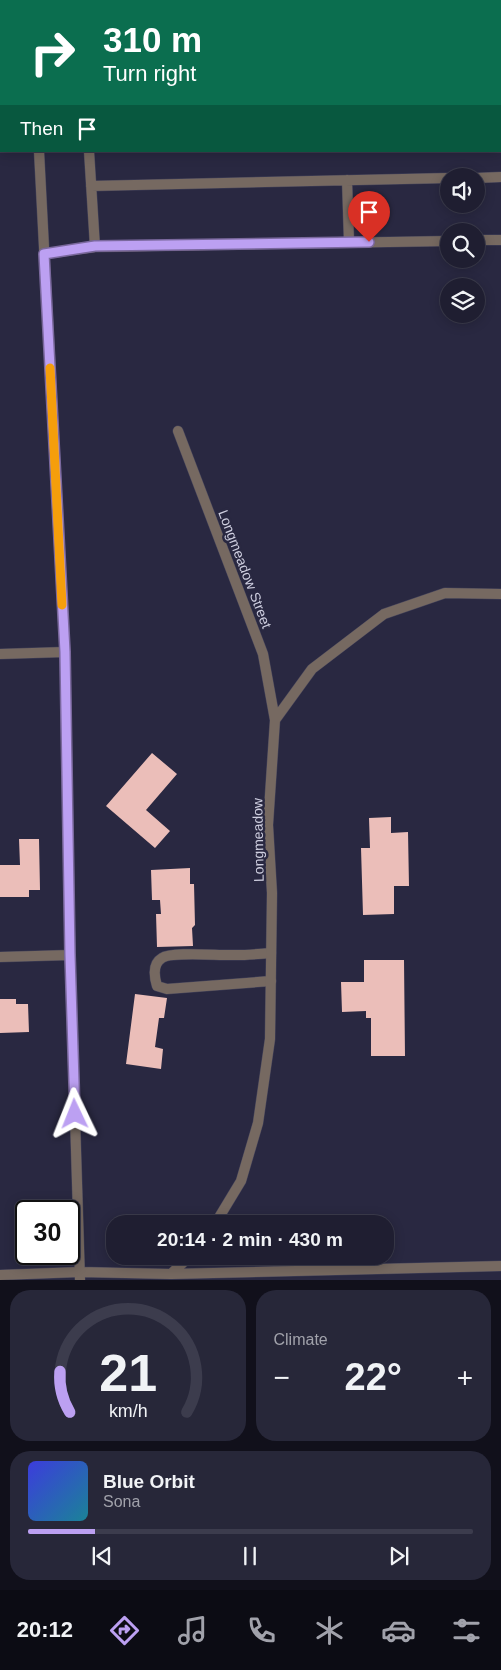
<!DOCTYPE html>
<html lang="en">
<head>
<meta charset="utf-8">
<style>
	:root { --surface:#1f1e31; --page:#272739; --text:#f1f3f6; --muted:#a1a2ab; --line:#3c3c4d; --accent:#bca0f2 }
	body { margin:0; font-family:Helvetica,sans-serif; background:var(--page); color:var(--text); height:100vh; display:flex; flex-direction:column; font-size:19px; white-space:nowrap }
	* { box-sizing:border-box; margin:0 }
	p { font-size:16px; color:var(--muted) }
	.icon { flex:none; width:28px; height:28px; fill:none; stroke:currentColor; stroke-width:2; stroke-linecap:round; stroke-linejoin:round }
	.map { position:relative; height:1280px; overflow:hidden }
	.details { display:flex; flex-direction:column; gap:10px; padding:10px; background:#11101b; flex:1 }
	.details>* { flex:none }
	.top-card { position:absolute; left:0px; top:0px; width:501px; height:152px; box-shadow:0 2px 12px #0003,0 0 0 1px var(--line); background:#0b6e4f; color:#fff; overflow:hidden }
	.fabs { position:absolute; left:440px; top:168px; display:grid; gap:10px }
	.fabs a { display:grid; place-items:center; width:45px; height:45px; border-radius:50%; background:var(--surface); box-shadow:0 2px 12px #0003,0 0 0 1px var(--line); font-size:25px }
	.speed { position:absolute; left:15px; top:1200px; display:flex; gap:10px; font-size:25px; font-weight:700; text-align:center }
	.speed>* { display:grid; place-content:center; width:65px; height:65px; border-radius:50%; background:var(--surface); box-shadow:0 2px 12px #0003,0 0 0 1px var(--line); line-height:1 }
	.speed .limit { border:2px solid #111; border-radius:8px; background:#fff; color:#111 }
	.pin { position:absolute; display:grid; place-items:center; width:42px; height:42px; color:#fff; margin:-51px -21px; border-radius:50% 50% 50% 0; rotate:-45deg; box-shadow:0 0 5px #0007 }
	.pin .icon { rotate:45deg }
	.me { position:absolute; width:55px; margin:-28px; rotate:358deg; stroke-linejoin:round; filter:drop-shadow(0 0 4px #0008) }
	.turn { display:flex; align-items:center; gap:18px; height:105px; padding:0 20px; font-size:22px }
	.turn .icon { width:65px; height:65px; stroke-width:2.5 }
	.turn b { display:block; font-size:35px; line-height:42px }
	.then { display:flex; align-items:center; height:48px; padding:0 20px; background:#0003; gap:10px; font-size:19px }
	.big { font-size:38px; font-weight:800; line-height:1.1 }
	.details .card { flex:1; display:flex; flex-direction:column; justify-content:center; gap:8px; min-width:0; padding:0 18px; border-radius:20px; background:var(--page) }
	.details .dial { align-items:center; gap:0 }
	.dial svg { height:130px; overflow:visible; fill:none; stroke:var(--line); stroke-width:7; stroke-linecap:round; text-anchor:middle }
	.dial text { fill:var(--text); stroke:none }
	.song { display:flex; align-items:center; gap:15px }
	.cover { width:60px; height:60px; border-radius:8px; background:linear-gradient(135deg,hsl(240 70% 55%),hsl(190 70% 35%)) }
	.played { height:5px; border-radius:2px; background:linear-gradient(90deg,var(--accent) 15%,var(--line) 15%) }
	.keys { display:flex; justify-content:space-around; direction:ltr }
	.heat { display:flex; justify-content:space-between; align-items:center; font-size:28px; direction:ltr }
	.details .tiles { flex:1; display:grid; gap:10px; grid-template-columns:1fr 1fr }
	.card:last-child { grid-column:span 2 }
	.trip { position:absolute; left:106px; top:1215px; width:288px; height:50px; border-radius:20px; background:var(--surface); box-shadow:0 2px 12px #0003,0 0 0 1px var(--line); font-weight:800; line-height:50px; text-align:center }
	.dock { display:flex; height:80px; justify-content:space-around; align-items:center; background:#0c0c14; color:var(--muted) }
	.dock .icon { width:35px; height:35px }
	.dock .active { color:var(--accent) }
	.dock b { font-size:22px; color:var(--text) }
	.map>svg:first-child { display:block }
</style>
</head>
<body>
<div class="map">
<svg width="501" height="1280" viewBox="0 0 501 1280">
	<rect width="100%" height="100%" fill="#292841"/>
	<path fill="#ebbeb9" d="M152,753L177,774L146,810L170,831L155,848L106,806Z
		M391,817V833L408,832L409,886H394V914L363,915L361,848H370L369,818Z
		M19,839H39L40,890H29V897H0V865H20Z
		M190,868V884H194L195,925L192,928L193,946L157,947L156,914H161L160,900H152L151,870Z
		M364,960H404L405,1056H371V1018H366V1011L342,1012L341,982H364Z
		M135,994L167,998L164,1018H159L155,1047L163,1049L161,1069L126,1064Z
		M0,999H16V1004H28L29,1032L0,1033Z"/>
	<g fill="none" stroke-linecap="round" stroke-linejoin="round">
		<defs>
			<path id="lane" d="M85,0V1
				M202,1V0
				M500,56H501
				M0,109H1
				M476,178L501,177
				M347,180L349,242
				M91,186L449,178
				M476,240H501
				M95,247L449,241
				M44,254L95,247L89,151
				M271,981L167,989L157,986C154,976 152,964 162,958C172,951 221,956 236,955C247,955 259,954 271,953"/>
			<path id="street" d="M31,0V1
				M39,151L65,652L70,955L80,1280
				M178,431L263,654L275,720
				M0,654L65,652
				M0,957L70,955
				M215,1224L241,1181L258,1123L270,1039L272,893L268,825L275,720L312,669L384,614L445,593L501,594
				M171,1274L190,1256
				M0,1275L80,1272L171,1274L501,1266"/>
		</defs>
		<use href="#lane" stroke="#44435a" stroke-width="11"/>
		<use href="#street" stroke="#44435a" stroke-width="11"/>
		<use href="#lane" stroke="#766961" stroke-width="10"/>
		<use href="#street" stroke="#766961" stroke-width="10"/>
	</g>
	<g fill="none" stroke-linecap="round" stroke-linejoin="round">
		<defs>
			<path id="route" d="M75,1114L70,955L65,652L44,254L95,246L369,242"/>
		</defs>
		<use href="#route" stroke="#7a689d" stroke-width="12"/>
		<use href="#route" stroke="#bca0f2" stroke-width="9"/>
		<path stroke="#f59e0b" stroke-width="9" d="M50,368L62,605"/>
	</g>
	<g text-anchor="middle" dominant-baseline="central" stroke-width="5" stroke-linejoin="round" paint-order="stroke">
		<g font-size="14" fill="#cfcfe0" stroke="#292841">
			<text transform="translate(245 569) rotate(69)">Longmeadow Street</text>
			<text transform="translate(258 840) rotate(-91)">Longmeadow</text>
		</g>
	</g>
</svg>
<div class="fabs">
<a><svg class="icon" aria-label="sound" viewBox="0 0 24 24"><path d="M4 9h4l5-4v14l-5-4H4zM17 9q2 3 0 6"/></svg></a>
<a><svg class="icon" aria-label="search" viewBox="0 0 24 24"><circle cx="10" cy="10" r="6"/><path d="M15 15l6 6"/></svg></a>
<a><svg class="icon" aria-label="layers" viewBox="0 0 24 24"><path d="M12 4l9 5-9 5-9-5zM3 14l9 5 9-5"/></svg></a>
</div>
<div class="speed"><div class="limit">30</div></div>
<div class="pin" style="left:369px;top:242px;background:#d93025"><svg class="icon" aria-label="arrive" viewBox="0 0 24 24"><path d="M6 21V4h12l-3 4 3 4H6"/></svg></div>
<svg class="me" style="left:75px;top:1114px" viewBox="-20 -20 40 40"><path d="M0-17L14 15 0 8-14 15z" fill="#bca0f2" stroke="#fff" stroke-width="4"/></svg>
<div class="trip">20:14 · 2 min · 430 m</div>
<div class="top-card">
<div class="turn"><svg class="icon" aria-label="right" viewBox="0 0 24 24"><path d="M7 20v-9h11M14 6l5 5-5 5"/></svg><div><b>310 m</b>Turn right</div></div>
<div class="then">Then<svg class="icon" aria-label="arrive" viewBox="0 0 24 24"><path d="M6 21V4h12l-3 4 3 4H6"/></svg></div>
</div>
</div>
<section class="details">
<div class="tiles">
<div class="card dial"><svg viewBox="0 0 100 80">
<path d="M14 69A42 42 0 1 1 86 69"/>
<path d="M14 69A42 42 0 0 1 8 44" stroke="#bca0f2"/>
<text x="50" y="56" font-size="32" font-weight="700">21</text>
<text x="50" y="72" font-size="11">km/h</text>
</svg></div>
<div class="card"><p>Climate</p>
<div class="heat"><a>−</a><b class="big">22°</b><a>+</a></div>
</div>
<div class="card">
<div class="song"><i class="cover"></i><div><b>Blue Orbit</b><p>Sona</p></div></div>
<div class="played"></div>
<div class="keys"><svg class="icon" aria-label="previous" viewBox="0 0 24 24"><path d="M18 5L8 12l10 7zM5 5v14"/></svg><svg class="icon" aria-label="pause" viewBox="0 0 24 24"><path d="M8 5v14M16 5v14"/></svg><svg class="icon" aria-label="next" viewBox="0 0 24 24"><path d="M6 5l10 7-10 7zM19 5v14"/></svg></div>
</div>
</div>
</section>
<nav class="dock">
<b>20:12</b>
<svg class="icon active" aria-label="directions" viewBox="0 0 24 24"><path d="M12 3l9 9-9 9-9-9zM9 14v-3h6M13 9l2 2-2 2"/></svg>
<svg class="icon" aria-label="music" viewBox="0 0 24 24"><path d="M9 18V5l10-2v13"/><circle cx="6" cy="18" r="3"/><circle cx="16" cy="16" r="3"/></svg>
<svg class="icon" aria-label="phone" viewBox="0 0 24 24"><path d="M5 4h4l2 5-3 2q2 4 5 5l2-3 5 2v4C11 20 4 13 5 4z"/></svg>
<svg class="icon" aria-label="climate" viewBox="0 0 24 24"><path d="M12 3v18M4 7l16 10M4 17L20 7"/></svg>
<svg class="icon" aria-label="car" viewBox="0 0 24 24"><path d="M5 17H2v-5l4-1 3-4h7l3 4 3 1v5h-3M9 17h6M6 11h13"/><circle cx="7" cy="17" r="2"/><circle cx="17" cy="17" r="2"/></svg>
<svg class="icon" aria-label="filters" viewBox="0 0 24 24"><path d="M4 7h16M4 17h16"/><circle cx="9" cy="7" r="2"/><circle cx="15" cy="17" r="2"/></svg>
</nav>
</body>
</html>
